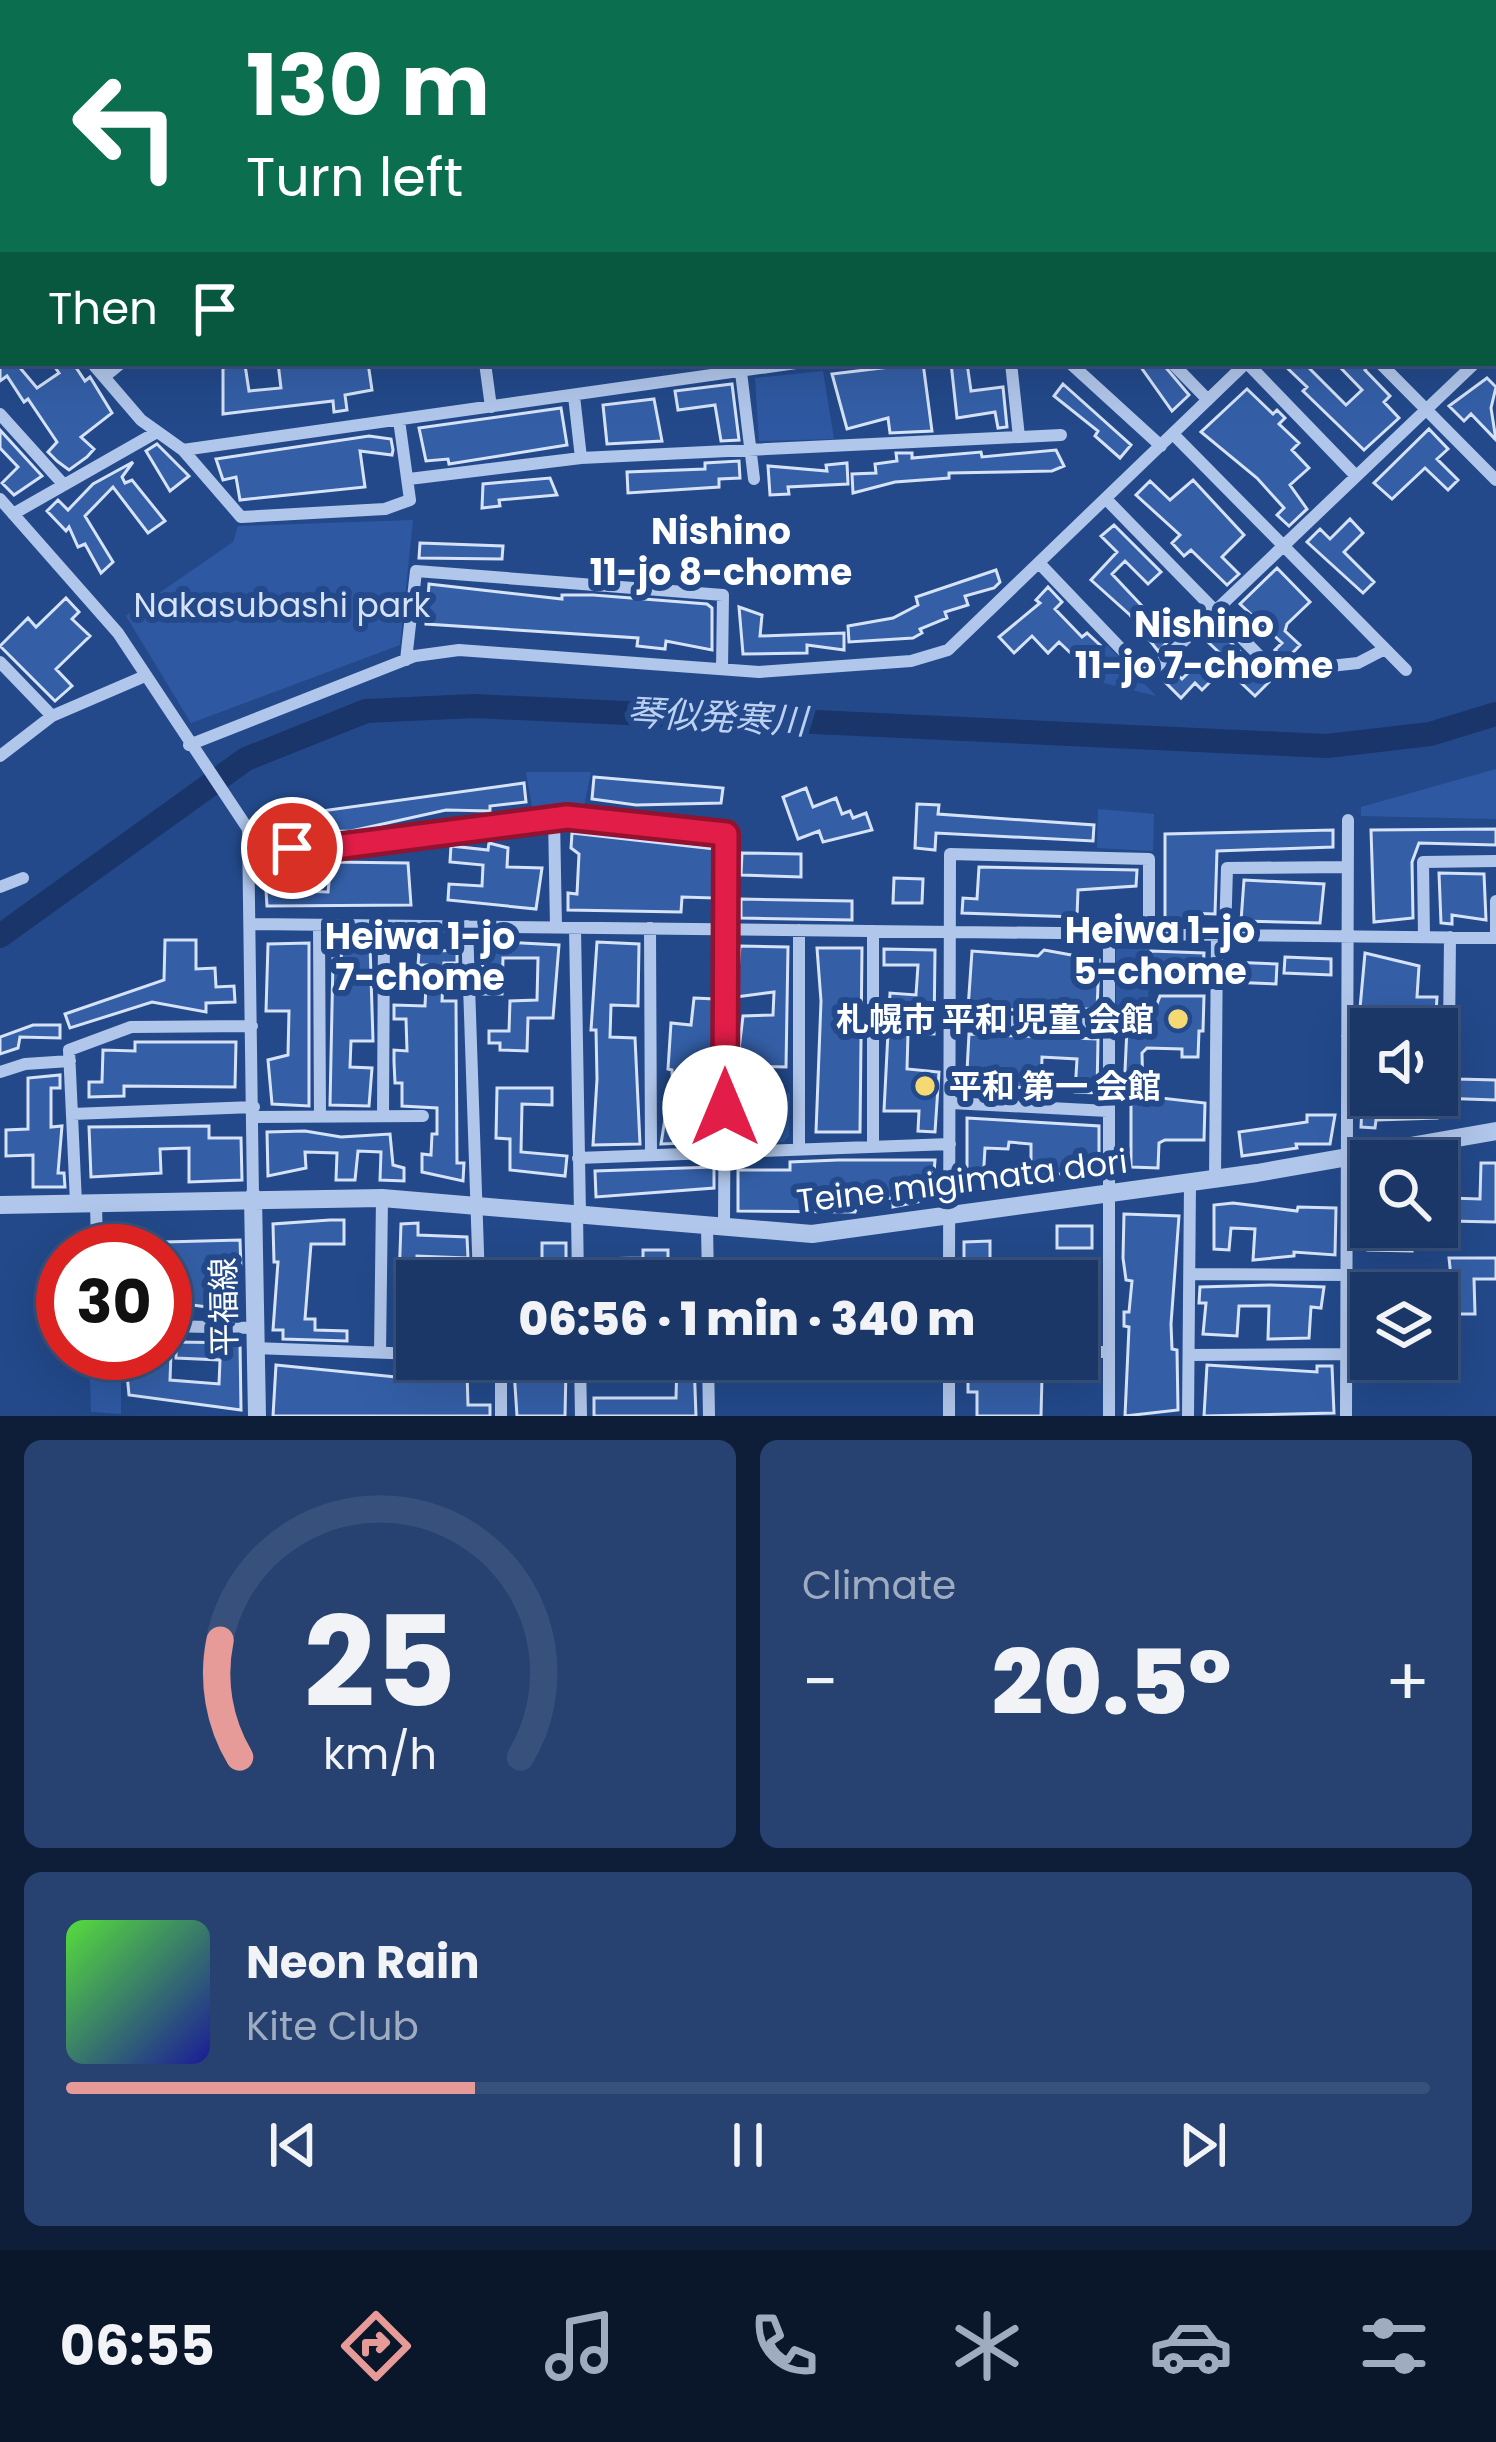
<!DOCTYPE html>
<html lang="en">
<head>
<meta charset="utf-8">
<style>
	:root { --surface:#1a3768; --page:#274271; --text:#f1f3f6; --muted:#9facc0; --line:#38517c; --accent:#e69b98 }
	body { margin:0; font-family:Poppins,"Noto Sans JP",sans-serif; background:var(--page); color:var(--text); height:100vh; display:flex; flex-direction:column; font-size:45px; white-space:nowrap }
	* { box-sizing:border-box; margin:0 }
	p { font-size:39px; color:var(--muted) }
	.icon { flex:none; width:66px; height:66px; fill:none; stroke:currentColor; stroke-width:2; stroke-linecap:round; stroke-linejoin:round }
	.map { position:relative; height:1416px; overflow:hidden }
	.details { display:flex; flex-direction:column; gap:24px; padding:24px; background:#0e1e39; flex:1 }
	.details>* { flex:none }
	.guide { position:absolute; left:0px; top:0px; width:1497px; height:366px; box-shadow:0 12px 48px #0002,0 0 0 3px var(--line); background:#0b6e4f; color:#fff; overflow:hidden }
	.fabs { position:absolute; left:1350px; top:1008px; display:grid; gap:24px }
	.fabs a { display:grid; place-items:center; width:108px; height:108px; border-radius:0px; background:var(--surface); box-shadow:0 12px 48px #0002,0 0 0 3px var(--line); font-size:60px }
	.speed { position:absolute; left:36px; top:1224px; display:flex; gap:24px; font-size:60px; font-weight:700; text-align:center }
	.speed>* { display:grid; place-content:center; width:156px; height:156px; border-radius:50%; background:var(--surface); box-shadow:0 12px 48px #0002,0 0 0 3px var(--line); line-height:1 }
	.speed .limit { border:18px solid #d22; background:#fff; color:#111 }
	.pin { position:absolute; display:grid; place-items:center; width:102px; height:102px; color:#fff; margin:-51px; border:6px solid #fff; border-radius:50%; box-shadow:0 3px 12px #0007 }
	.me { position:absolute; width:132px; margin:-66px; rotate:0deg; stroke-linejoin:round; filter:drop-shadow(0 0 9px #0008) }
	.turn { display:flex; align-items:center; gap:42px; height:252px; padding:0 48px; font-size:54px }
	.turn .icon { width:156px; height:156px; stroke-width:2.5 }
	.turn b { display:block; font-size:84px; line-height:102px }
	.then { display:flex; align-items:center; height:114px; padding:0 48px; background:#0003; gap:24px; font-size:45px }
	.big { font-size:90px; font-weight:800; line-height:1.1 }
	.details .tile { flex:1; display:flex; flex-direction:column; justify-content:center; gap:18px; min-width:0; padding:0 42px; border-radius:18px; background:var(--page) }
	.details .dial { align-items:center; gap:0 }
	.dial svg { height:312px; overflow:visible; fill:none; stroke:var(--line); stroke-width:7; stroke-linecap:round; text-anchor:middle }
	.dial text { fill:var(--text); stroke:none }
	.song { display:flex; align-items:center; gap:36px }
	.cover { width:144px; height:144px; border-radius:18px; background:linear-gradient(135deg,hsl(110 70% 55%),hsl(240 70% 35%)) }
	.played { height:12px; border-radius:6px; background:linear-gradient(90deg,var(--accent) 30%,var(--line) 30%) }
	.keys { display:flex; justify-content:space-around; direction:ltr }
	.heat { display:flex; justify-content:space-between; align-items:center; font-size:66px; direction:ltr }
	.details .tiles { flex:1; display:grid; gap:24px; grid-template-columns:1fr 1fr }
	.tile:last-child { grid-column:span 2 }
	.trip { position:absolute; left:396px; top:1260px; width:702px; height:120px; border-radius:0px; background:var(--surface); box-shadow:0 12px 48px #0002,0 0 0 3px var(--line); font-weight:800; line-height:120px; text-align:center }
	.tabs { display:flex; height:192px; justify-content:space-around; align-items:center; background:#0a162a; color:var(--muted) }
	.tabs .icon { width:84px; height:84px }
	.tabs .current { color:var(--accent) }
	.tabs b { font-size:54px; color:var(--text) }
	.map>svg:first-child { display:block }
</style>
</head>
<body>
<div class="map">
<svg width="1496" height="1416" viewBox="0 0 1496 1416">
	<rect width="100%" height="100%" fill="#23498a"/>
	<path fill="#2e59a2" d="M823,371L834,439L759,441L755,378Z
		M413,520L400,645L191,723L126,616L233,542L238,526Z
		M1107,646H1108L1156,696L1076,676Z
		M1496,769V819L1361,816V807Z
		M526,772H591L583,811L533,812Z
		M1098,809L1154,814L1153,851L1097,848Z
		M1150,948L1148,1006H1116V949Z
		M734,1072H765L766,1091L790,1093L789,1136L784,1142L740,1143L733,1137Z
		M89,1353H121V1414L91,1412Z"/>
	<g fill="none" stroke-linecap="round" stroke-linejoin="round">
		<path stroke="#19356a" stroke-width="24" d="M0,936L246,759L366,711L474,706L1327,746L1430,734L1496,714"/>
	</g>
	<path fill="#345fa7" stroke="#d5e2f8" stroke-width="3" d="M0,363H16L37,388L59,373L52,363H73L85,381L90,377L112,413L81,437L94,449L87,457L69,470L57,461L48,452L57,442L28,399L24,402L7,376L0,381Z
		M278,363H368L372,390L345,395L347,410L334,412L333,401L223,414V368L245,365L249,391L281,388Z
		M923,363L932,431L890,433L888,418L847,429L832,374Z
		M951,363H967L971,391L1003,387L1007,427L998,428L995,412L957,418Z
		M1138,363H1162L1189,395L1172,411Z
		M1282,363H1304L1346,405L1362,390L1336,363H1370L1365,370L1390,396L1384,402L1399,418L1364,450L1303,391L1307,387Z
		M1487,378L1496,387L1491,408L1496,440L1471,414L1464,421L1449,406Z
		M732,384L739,440L721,441L715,405L678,410L675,391Z
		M1063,384L1131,445L1120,458L1095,436L1098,431L1054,396Z
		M1247,389L1273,414L1277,410L1285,418L1279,424L1299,443L1292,450L1309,468L1290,485L1307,509L1289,526L1277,515L1284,508L1257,478L1201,432Z
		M654,399L662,441L607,444L603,405Z
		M561,408L567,445L449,464L448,459L426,461L419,428Z
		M1429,429L1448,449L1437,459L1458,480L1448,490L1425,468L1392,499L1374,483Z
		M0,430L42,476L14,495L2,483L18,467L0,448Z
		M369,436L391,439L393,450L392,455L360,451L365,487L240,500L236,477L223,480L216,459Z
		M157,444L189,476L170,491L146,451Z
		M1056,450L1064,466L1052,471L949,473V478L895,482L853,493L852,474L876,473L875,464L897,461L896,453H912V458L981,452L982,457Z
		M739,461L740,478L719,479V487L628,493L627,472L705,469V463Z
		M133,462L122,477L125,483L132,480L165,521L148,533L113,487L85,516L113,562L101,573L85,544L78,547L69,527L66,531L47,511L58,500L68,510L93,484Z
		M847,463L848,484L788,487L789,494L770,495L768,466L827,471L826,465Z
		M550,478L557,495L499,500L500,506L482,508L483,484Z
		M1193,480L1244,535L1222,557L1239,574L1227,585L1191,550L1184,556L1172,543L1180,535L1136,495L1150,481L1170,500Z
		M1350,519L1363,533L1344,552L1374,582L1363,593L1307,542L1320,529L1330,539Z
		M1114,525L1161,572L1148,584L1125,561L1112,574L1172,638L1158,651L1130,615L1091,580L1117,552L1101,536Z
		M420,543L503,546L502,559L419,558Z
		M1277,568L1310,602L1287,624L1285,631L1300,645L1286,660L1275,650L1282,643L1240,604Z
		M996,570L1000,582L994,588L965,596L968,605L945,612L947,618L920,629L922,633L913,638L849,642L848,626L893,618L918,605L916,597Z
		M429,584L562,599V595H593L707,604L712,608V650L666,641L665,649L637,646L638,638L426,624Z
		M1048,587L1062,602L1055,609L1082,637L1087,633L1100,645L1081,663L1059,642L1048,653L1032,636L1014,653L999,637L1040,603L1036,600Z
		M66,598L79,612L72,619L90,636L56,669L72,686L55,701L0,646L28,618L36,627Z
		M739,607L762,615L760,636L844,633V650L807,645V653L743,654Z
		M1219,631L1270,681L1255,696L1220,663L1225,658L1208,642Z
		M1199,662L1214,678L1202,690L1195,683L1181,698L1164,681L1174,671L1182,679Z
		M594,777L723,788L721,803L636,805L592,799Z
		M524,783L526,802L490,806V811L446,810L351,831L280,832V820H313L314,812Z
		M806,788L813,807L836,798L842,814L850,811L853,818L866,813L872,830L823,842L819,831L798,839L783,797Z
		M917,804L939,805L938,814L1094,825L1093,841L936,833L935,850L915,848Z
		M1496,829V845L1419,843L1412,862L1413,918L1374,922L1371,830Z
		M1333,830V847L1217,851L1215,914L1187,913L1186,924L1165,923V834Z
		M572,833L715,849L714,898L682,897L681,912L568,910V893L577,894L579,854L571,848Z
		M489,843L508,848L507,867L542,868L536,909L448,900L449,884L482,886L483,865L450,862L451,846L488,850Z
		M742,853L801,854V877L741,875Z
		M331,862L408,863L411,905L267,906L266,890L328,892Z
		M979,867L1137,870L1136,886L1078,890L1077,917L962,913L963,898L977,899Z
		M1439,873L1484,874L1486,920L1452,915V924L1441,923Z
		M894,878L923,879L922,903H893Z
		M1244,880L1324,884L1320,923L1241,921Z
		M741,899L852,901V920L741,918Z
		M165,940H196V969L215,968L216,987L234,986L235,1002L206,1003V1012L152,1002L70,1028L65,1014L164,980Z
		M483,941L559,945L553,1018H528L527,1051L500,1050V1043H489V1031H509L510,1001L537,1000L538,958H503L502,994H482Z
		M597,942L639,944L638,1006L611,1005L610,1037L635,1038L640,1144L593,1145L597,1079L596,1030H591Z
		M309,943V1106L272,1104L268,1060L288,1055L289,1011H266L268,944Z
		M370,944L373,1041H351L350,1067L372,1068L369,1106L330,1105L333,959L341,960L342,947Z
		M740,946L788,947L786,1067L737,1066L743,1016L773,1015L774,992L736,997Z
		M817,948H862L860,1132H816L821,1001Z
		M884,949L935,950L934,1034L908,1033L907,1069L939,1072L935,1132L918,1131L919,1111H884L890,993L916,995L918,965H884Z
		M457,950V963H444L442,1001H456L457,1163H464L463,1181L422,1172V1154L431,1155L432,1134H437V1108L402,1106V1083H395L394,1062V1050L407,1051L406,1019H394V1005L425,1006L427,965H418L419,952Z
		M1044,950L1099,960L1097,1010L1029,1004V1010L968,1009L972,951L1038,956Z
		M1151,951L1204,953L1203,971H1150Z
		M1365,953L1419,966L1417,997H1437L1436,1014L1360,1008Z
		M1285,957L1331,959V975L1284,973Z
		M1230,962L1277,964L1276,984L1229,982Z
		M1160,996H1204L1203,1031H1199L1198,1057H1182V1049L1147,1048L1142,1053L1143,1096L1205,1103L1204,1140H1165L1159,1143L1158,1168L1131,1167V1099L1124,1092L1127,1028H1121V1012H1154Z
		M694,998L715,999L714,1059L708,1058V1129H713V1142L661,1144L666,1112H673L672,1070L668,1069L671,1023L691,1025Z
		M33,1025H60V1038L20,1037L18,1048L0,1054V1037Z
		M969,1034L1098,1039L1097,1093L1075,1092L1077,1059L1042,1057L1041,1090L982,1083V1090L966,1089Z
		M135,1042H236L235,1087L124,1086V1096L89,1097V1082H102L103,1050L135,1051Z
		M1442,1052H1458L1457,1079L1496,1080V1100L1437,1098Z
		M60,1075V1088H51V1127L62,1126L58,1173H64L65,1187H33V1155L6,1156V1130L28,1129V1078Z
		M497,1088H552V1105L522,1104L521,1152L567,1156L565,1176L510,1170V1139L496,1138Z
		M1380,1102L1437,1103V1118L1376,1120L1375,1128L1361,1127L1362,1106L1380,1107Z
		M1307,1115H1335L1330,1144H1296L1297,1148L1242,1156L1239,1132L1307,1122Z
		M967,1118L1099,1126V1176L1031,1172V1144L1009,1142L1008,1149L985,1148L983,1182H967Z
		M209,1126V1138H241L242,1180L189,1182V1148L160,1149L161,1173L91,1177L89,1127Z
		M305,1131L341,1137L390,1134L393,1165L404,1168V1181L380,1180L381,1152L358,1151L355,1180H336L337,1153L305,1152L306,1168L268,1176L267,1132Z
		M838,1160H935L932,1199L893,1207V1198L860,1199L855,1212L738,1211V1170H790V1162Z
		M1481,1163H1496V1222L1449,1221V1198L1480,1199Z
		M714,1167V1188L596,1197L595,1171Z
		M1233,1203L1297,1211L1298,1207L1336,1208L1335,1255L1294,1252V1256L1253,1260L1255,1229L1231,1228L1229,1250L1214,1249V1205Z
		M1124,1214L1179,1216L1171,1324L1172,1349L1177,1350L1178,1410L1125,1416L1129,1327L1124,1326V1312H1129L1132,1281L1126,1280L1123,1258Z
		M330,1220H344V1244H311L305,1319H315V1330L347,1331V1341L283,1339V1330H273L278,1262H274L273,1224Z
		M418,1223V1235L467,1237L468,1258L417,1256V1338H397L401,1224Z
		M1057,1226H1092V1248H1057Z
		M1368,1227L1412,1228V1251L1368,1250Z
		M240,1240L241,1269L218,1270L217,1291L237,1292V1311L170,1302L172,1271H165V1242Z
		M990,1241V1279H964V1242Z
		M542,1243H566V1274H542Z
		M643,1250H668V1281L594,1280L593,1259L643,1258Z
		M1449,1258H1496V1279H1474L1475,1314H1455Z
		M938,1260V1281H876V1261Z
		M490,1266H541V1281H490Z
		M1270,1285L1324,1287L1321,1308L1311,1307L1309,1338L1268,1339L1269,1306H1239L1237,1336L1203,1334L1206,1303H1199L1200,1287Z
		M176,1342L240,1343L241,1410L129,1395L125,1353H171L170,1380L219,1384L220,1360L176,1358Z
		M677,1361H694L696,1416H594V1398H676Z
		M1009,1364H1024V1376H1042L1041,1416H977V1392H968V1372L1009,1371Z
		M276,1365L406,1378L428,1379V1372H467L468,1405H490V1416H273Z
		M1207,1365L1317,1372V1366H1332L1334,1413L1204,1416Z
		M566,1369L565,1416H517L514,1370Z"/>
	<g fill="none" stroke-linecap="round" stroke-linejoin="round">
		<path stroke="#b0c6ea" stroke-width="12" d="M15,0L18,3
			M123,0L126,3
			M240,0L242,3
			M391,0L394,3
			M776,0L779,3
			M910,0L913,3
			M1037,0L1040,3
			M1171,0L1174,3
			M1311,0L1314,3
			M282,3L286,0
			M428,3L431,0
			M549,3L552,0
			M670,3L673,0
			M828,3L831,0
			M952,3L955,0
			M1263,3L1266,0
			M1416,3L1419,0
			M1494,127L1496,125
			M1494,193L1496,195
			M0,219L3,216
			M0,255L3,258
			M0,308L3,306
			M1494,345L1496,343
			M92,363L141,420L183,450L241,517L385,509L410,500L399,420
			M485,363L491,407
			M1011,363L1019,437
			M1070,363L1161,446
			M1172,363L1208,400
			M1247,363L1356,476
			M1380,363L1496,480
			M740,364L754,479
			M104,377L121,363
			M574,396L581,458
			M0,414L64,485
			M1173,434L1406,670
			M183,450L796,363
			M409,479L581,458L1061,435
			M0,499L118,633L248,829L253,1197
			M1106,499L1275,672L1358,663L1385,649
			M13,514L157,432
			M1039,563L1147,676L1475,363
			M406,660L416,571L723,595L722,669
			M0,662L52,716
			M189,745L415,656L459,650L759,672L911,661L948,650L1246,363
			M0,756L52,716L145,676
			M554,817L556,927
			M248,848L335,847L567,817L726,834L724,1226
			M0,887L23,878
			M250,924L1496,938
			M319,925L320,1116
			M467,926L479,1281
			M575,928L580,1214
			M650,928L651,1155
			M799,930V1150
			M1109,935V1416
			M1225,936L1227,868L1347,867
			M1424,937L1423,862L1496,861
			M1496,938V901
			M951,1020L1109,1024
			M1437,1035H1449L1450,937
			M1347,1036H1371
			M0,1072L25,1064L70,1061
			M951,1103L1108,1111
			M72,1114L254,1107
			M383,1116L384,926
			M254,1117L423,1116
			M873,1146V931
			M578,1158L950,1144
			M1215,1179L1217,936
			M96,1202L97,1251
			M76,1203L69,1050L131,1027L252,1026
			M577,1214L578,1281
			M707,1226L708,1281
			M1190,1274L1347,1275
			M949,1281L950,854L1149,859V935
			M165,1326L254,1328
			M254,1348L417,1354
			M1077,1352H1109
			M380,1353L382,1198
			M1189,1355L1346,1354
			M580,1359L581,1416
			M708,1359L709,1416
			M501,1416V1359
			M949,1416V1359
			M1188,1416L1190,1183
			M1346,1416L1348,820"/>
		<path stroke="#b0c6ea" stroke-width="18" d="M253,1197L257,1416
			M0,1205L382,1198L812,1234L1257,1173L1496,1131"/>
	</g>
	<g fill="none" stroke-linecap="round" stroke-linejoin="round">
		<defs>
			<path id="route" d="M292,848L335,847L567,817L726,834L725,1108"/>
		</defs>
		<use href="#route" stroke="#92132f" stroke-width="30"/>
		<use href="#route" stroke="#e11d48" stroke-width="21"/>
	</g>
	<g fill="#f5d973" stroke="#23498a" stroke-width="4.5">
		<circle cx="1178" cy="1019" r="12"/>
		<circle cx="925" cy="1086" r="12"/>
	</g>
	<g text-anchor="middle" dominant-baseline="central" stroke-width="12" stroke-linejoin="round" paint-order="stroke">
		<g font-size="33" fill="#d5e2f8" stroke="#23498a">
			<text x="282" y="605">Nakasubashi park</text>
		</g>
		<g font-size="33" font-weight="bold" fill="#fff" stroke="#23498a" text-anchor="end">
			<text x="1154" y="1019">札幌市 平和 児童 会館</text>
			<text x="949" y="1086" text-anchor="start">平和 第一 会館</text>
		</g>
		<g font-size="33" fill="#fff" stroke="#23498a">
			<text transform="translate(962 1181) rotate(-7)">Teine migimata dori</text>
			<text transform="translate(224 1307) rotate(-91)">平福線</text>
		</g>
		<g font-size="36" font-weight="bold" fill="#fff" stroke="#23498a">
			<text x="721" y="531">Nishino<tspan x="721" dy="41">11-jo 8-chome</tspan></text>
			<text x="1204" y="624">Nishino<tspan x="1204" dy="41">11-jo 7-chome</tspan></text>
			<text x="1160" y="930">Heiwa 1-jo<tspan x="1160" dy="41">5-chome</tspan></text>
			<text x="420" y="936">Heiwa 1-jo<tspan x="420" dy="41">7-chome</tspan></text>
		</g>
		<g font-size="36" font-style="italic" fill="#bcd1f1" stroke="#23498a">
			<text transform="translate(717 717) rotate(3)">琴似発寒川</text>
		</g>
	</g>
</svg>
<div class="fabs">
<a><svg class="icon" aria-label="sound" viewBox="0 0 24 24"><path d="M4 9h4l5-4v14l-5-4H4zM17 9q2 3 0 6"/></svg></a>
<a><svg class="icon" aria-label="search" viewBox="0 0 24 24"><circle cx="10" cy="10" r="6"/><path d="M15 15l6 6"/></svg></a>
<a><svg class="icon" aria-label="layers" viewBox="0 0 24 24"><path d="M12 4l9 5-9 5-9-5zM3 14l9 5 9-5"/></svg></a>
</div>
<div class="speed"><div class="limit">30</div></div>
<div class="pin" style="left:292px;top:848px;background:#d93025"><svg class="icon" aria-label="arrive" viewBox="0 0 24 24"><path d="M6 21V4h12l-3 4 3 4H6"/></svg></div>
<svg class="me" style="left:725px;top:1108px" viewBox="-20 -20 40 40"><circle r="19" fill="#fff"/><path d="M0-13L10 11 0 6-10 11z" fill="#e11d48"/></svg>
<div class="trip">06:56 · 1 min · 340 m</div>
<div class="guide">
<div class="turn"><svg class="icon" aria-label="left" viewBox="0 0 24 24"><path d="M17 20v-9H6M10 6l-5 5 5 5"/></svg><div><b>130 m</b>Turn left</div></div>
<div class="then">Then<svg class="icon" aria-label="arrive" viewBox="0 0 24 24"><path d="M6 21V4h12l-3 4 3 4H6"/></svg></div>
</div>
</div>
<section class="details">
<div class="tiles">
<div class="tile dial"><svg viewBox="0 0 100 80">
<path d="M14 69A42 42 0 1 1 86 69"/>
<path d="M14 69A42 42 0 0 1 9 39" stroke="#e69b98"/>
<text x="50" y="56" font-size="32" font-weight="700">25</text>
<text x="50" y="72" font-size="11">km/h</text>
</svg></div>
<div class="tile"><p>Climate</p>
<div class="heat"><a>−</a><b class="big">20.5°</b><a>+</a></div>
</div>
<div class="tile">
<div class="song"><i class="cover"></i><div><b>Neon Rain</b><p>Kite Club</p></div></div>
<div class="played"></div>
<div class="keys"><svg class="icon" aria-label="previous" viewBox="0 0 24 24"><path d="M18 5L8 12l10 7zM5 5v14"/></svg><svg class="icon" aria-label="pause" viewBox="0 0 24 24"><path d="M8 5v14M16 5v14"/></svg><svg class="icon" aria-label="next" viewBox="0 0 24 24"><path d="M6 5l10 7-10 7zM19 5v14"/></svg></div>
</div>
</div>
</section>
<nav class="tabs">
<b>06:55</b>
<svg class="icon current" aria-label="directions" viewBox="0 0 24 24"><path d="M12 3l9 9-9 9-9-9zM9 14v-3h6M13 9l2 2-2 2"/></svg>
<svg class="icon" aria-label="music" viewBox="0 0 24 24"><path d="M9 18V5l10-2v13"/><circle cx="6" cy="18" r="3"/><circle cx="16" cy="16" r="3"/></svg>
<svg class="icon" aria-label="phone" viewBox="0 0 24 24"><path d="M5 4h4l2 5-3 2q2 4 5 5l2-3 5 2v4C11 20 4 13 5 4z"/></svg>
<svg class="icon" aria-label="climate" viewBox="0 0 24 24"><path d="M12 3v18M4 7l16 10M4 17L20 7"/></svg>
<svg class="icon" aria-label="car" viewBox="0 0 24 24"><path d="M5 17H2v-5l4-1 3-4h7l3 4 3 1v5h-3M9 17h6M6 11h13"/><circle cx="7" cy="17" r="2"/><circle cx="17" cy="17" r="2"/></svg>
<svg class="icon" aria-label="filters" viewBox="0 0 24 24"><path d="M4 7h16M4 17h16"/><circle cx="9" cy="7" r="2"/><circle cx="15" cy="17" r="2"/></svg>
</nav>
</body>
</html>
